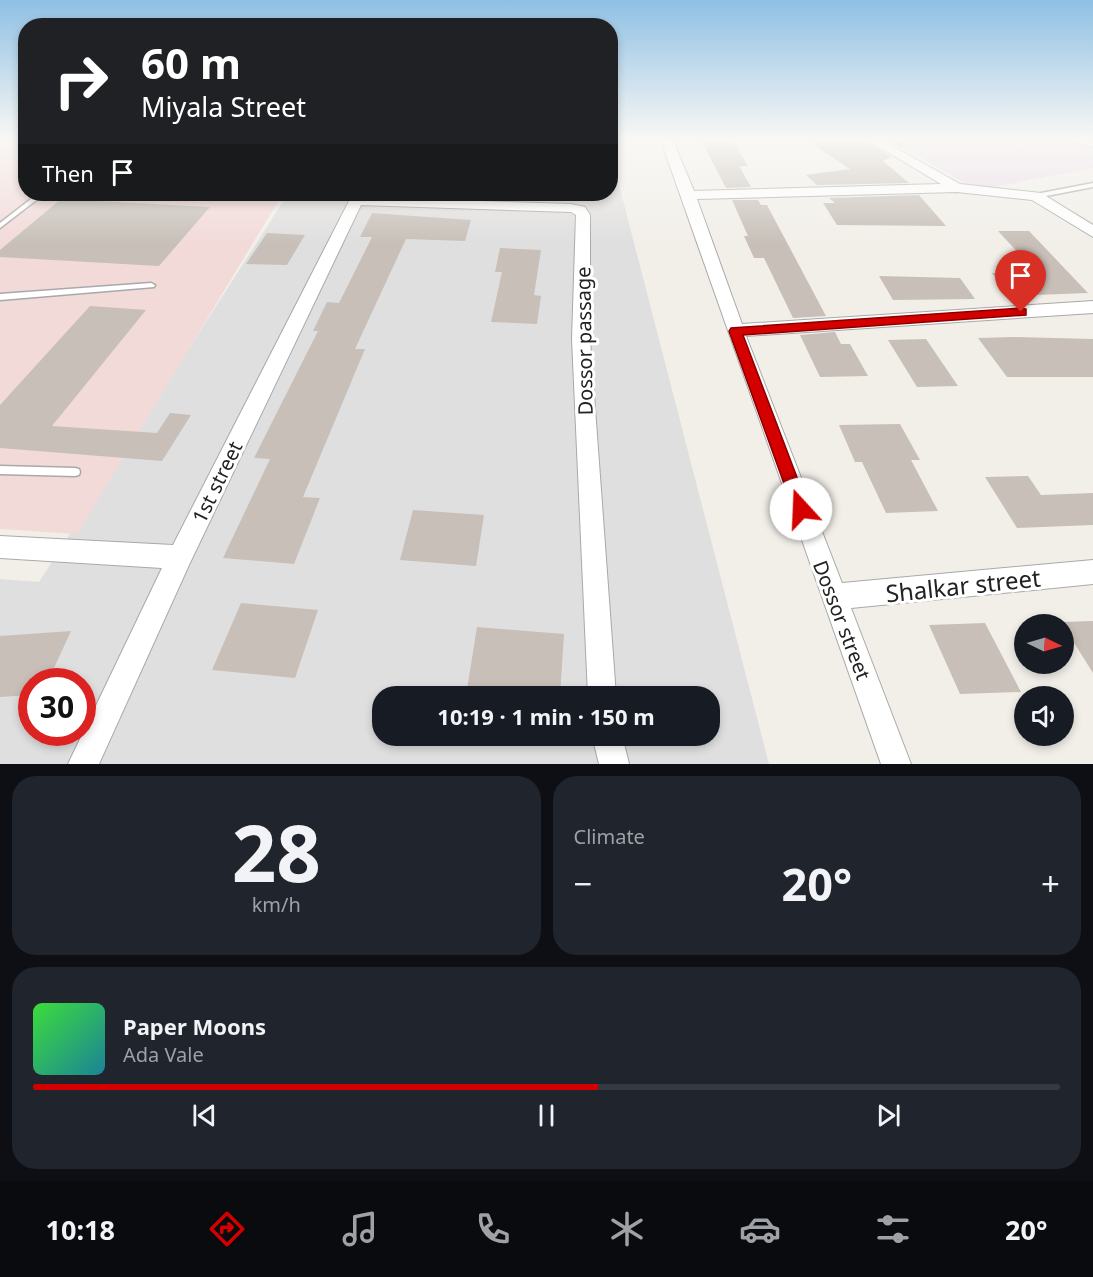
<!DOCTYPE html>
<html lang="en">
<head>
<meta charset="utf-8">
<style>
	:root { --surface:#171b24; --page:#20242c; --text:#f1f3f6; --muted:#9ea1a6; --line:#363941; --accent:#d40000 }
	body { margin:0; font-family:"Noto Sans",sans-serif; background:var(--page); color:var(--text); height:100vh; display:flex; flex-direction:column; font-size:22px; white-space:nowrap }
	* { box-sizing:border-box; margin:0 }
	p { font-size:20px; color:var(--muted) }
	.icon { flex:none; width:33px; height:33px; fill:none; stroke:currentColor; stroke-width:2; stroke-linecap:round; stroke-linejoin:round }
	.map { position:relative; height:764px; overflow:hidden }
	.sheet { display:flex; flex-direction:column; gap:12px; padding:12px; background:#0d0f14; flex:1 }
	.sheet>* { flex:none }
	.guide { position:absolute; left:18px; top:18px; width:600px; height:183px; border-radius:24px; box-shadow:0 3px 9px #0003; background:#202124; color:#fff; overflow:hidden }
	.needle { width:39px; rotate:95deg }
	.tools { position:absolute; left:1014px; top:614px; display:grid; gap:12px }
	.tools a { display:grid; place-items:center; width:60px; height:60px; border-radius:50%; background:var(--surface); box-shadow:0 3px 9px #0003; font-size:30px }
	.speed { position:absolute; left:18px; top:668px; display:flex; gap:12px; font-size:30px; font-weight:700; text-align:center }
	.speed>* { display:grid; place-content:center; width:78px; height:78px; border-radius:50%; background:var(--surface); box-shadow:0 3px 9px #0003; line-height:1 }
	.speed .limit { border:9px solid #d22; background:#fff; color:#111 }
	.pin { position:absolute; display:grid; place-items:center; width:51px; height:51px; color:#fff; margin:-62px -26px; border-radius:50% 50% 50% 0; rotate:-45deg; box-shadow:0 0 6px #0007 }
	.pin .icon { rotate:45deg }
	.me { position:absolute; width:66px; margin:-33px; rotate:340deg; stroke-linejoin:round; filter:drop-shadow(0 0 4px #0008) }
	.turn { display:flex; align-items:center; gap:21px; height:126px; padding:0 24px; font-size:27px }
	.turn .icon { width:78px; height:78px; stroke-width:2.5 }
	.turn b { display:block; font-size:42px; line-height:51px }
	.then { display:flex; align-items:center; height:57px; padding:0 24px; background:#0003; gap:12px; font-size:22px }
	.big { font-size:45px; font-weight:700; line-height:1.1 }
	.sheet .widget { flex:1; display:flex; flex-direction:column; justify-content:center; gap:9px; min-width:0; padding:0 21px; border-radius:24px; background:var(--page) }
	.sheet .dial { align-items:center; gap:0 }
	.dial b { font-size:78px; line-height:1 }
	.song { display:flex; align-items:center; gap:18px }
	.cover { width:72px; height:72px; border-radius:9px; background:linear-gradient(135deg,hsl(120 70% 55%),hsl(190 70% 35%)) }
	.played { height:6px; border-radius:3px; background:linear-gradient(90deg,var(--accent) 55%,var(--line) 55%) }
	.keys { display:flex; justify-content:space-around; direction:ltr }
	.heat { display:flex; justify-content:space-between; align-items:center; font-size:33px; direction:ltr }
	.sheet .tiles { flex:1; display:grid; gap:12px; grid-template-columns:1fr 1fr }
	.widget:last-child { grid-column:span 2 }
	.trip { position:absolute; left:372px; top:686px; width:348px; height:60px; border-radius:24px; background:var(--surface); box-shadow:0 3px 9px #0003; font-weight:700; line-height:60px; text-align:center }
	.tab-bar { display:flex; height:96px; justify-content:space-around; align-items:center; background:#090b0e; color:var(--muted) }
	.tab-bar .icon { width:42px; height:42px }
	.tab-bar .selected { color:var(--accent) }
	.tab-bar b { font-size:27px; color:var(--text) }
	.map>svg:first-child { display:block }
</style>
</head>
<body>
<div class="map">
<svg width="1093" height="764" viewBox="0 0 1093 764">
	<rect width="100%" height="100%" fill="#f2efe9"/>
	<path fill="#e0dfdf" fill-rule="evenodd" d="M611,154L769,764H0V579L39,582L288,194H610ZM32,681H82V732H32ZM382,696H710V735H382Z"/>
	<path fill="#f2dad9" d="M0,138H25L26,194L282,195L77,534L0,529Z"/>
	<path fill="#ebdbe8" d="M886,138H1093V168L977,190Z"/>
	<path fill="#c7bfb8" d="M700,138H731L748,166H739L751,187L726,188Z
		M803,138H862L891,157L883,161L909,183L817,185L806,175L850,169Z
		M882,138H913L901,148Z
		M919,195L946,226L837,225L823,203H835L829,198Z
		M61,199L210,207L159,266L0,257V250Z
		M732,200H758L761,205H767L826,316L793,318L764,258H754L744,236H748Z
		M372,213L471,220L465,241L406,239L355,349H365L303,497L320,498L294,564L223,558L270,459L254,458L318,331H313L327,302L339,303L372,237H360Z
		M998,231H1029L1088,293L1011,296L992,273H1037Z
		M267,233L305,235L287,265L246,264Z
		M500,248L541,250L534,295L541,296L537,324L491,322L502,272H495Z
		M879,276L960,278L975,299L893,300Z
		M90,306L146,310L52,426L157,433L170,413L191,415L162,461L0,448V405Z
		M835,332L841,344H850L868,376L820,377L800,335Z
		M1014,337L1093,339V377H1007L978,338Z
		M926,339L958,386L917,387L888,340Z
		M900,424L920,460H911L938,511L886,513L862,462H855L839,425Z
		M1028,476L1041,495L1093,493V525L1017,528L985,477Z
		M413,510L484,515L476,566L400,560Z
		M241,603L318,610L295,678L212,670Z
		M1093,621V673L1061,622Z
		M985,623L1021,692L960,694L929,625Z
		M477,627L564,634L560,696H466Z
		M71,631L48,681H32V695L0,697V636Z"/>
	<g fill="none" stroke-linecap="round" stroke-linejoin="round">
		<defs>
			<path id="lane" d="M939,138H948L945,140Z
				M1067,138H1074L1093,143V147Z
				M1093,183V187L1036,198L1033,196L1036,194Z
				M42,194H49L35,201L0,228V223L31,199Z
				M151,283L155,285L154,287L0,300V294Z
				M0,466L75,468L79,469L80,472L79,475L75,476L0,474Z"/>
			<path id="street" d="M660,138H672L694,191L941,184L864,138H878L960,184L1041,193L1093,225V237L1032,200L957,192L697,199L742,324L1093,301V313L746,336L842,583L1093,560V584L851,608L911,764H881Z
				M356,197L571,204L585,207L590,215V339L616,696H588L572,339L576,215L571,212L361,205L189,565L99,764H68L162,568L0,558V536L173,545L349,201Z
				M592,735H622L629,764H599Z"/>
		</defs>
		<use href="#lane" stroke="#a9a9a9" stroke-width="3"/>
		<use href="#street" stroke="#a9a9a9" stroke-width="2"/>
		<use href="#lane" fill="#fff" fill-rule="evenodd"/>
		<use href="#street" fill="#fff" fill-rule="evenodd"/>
	</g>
	<linearGradient id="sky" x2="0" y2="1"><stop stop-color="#8fc0e4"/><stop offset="0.57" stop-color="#f9f8f5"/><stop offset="1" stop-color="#f9f8f5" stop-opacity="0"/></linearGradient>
	<rect width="1093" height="244" fill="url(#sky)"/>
	<path fill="#d40000" stroke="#8a0000" stroke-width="1.5" d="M1021,308L1026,309V315L743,335L809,509L806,514L801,516L795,514L729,331L731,328Z"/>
	<g text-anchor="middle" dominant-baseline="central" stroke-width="6" stroke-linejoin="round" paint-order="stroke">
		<g font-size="20" fill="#222" stroke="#fff">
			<text transform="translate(584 341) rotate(-91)">Dossor passage</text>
			<text transform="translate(217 482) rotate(-64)">1st street</text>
			<text transform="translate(842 620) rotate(69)">Dossor street</text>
		</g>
		<g font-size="24" fill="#222" stroke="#fff">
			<text transform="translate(963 585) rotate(-6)">Shalkar street</text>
		</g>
	</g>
</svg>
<div class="tools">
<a><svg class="needle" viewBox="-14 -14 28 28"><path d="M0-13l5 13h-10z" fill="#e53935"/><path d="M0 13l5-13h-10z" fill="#9ea1a6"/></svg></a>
<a><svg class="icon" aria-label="sound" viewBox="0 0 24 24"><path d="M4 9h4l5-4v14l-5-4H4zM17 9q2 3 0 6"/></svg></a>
</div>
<div class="speed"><div class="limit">30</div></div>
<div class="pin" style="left:1021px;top:312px;background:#d93025"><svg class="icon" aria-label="arrive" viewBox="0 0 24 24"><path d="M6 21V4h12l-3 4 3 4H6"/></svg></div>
<svg class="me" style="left:801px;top:509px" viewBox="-20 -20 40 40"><circle r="19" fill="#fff"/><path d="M0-13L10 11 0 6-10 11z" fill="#d40000"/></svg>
<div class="trip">10:19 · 1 min · 150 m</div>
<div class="guide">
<div class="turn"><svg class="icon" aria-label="right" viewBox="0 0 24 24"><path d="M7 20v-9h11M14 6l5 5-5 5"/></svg><div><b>60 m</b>Miyala Street</div></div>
<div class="then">Then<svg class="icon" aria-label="arrive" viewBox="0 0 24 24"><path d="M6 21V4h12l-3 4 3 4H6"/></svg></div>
</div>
</div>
<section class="sheet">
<div class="tiles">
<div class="widget dial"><b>28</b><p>km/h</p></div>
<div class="widget"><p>Climate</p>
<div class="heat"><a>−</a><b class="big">20°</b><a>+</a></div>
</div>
<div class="widget">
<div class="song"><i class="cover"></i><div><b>Paper Moons</b><p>Ada Vale</p></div></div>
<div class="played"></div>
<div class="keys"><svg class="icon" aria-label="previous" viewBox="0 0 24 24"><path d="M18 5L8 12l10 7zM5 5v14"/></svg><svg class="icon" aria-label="pause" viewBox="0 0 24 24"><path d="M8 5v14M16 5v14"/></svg><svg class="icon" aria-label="next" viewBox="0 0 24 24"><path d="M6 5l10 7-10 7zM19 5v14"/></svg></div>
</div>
</div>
</section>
<nav class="tab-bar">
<b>10:18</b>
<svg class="icon selected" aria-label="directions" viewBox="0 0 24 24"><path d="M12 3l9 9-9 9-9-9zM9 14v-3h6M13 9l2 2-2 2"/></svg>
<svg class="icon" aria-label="music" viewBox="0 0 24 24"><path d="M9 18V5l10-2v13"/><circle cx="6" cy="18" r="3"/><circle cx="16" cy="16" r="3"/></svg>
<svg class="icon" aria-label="phone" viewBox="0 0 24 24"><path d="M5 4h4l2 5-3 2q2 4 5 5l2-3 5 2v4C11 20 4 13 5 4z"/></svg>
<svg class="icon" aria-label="climate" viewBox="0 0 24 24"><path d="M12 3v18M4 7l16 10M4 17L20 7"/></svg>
<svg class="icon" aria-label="car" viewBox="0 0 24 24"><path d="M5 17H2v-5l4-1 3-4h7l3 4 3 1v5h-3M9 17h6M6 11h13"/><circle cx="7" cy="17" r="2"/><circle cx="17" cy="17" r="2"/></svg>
<svg class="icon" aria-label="filters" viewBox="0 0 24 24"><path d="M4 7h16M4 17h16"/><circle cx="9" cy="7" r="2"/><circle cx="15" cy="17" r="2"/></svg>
<b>20°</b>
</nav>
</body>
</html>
